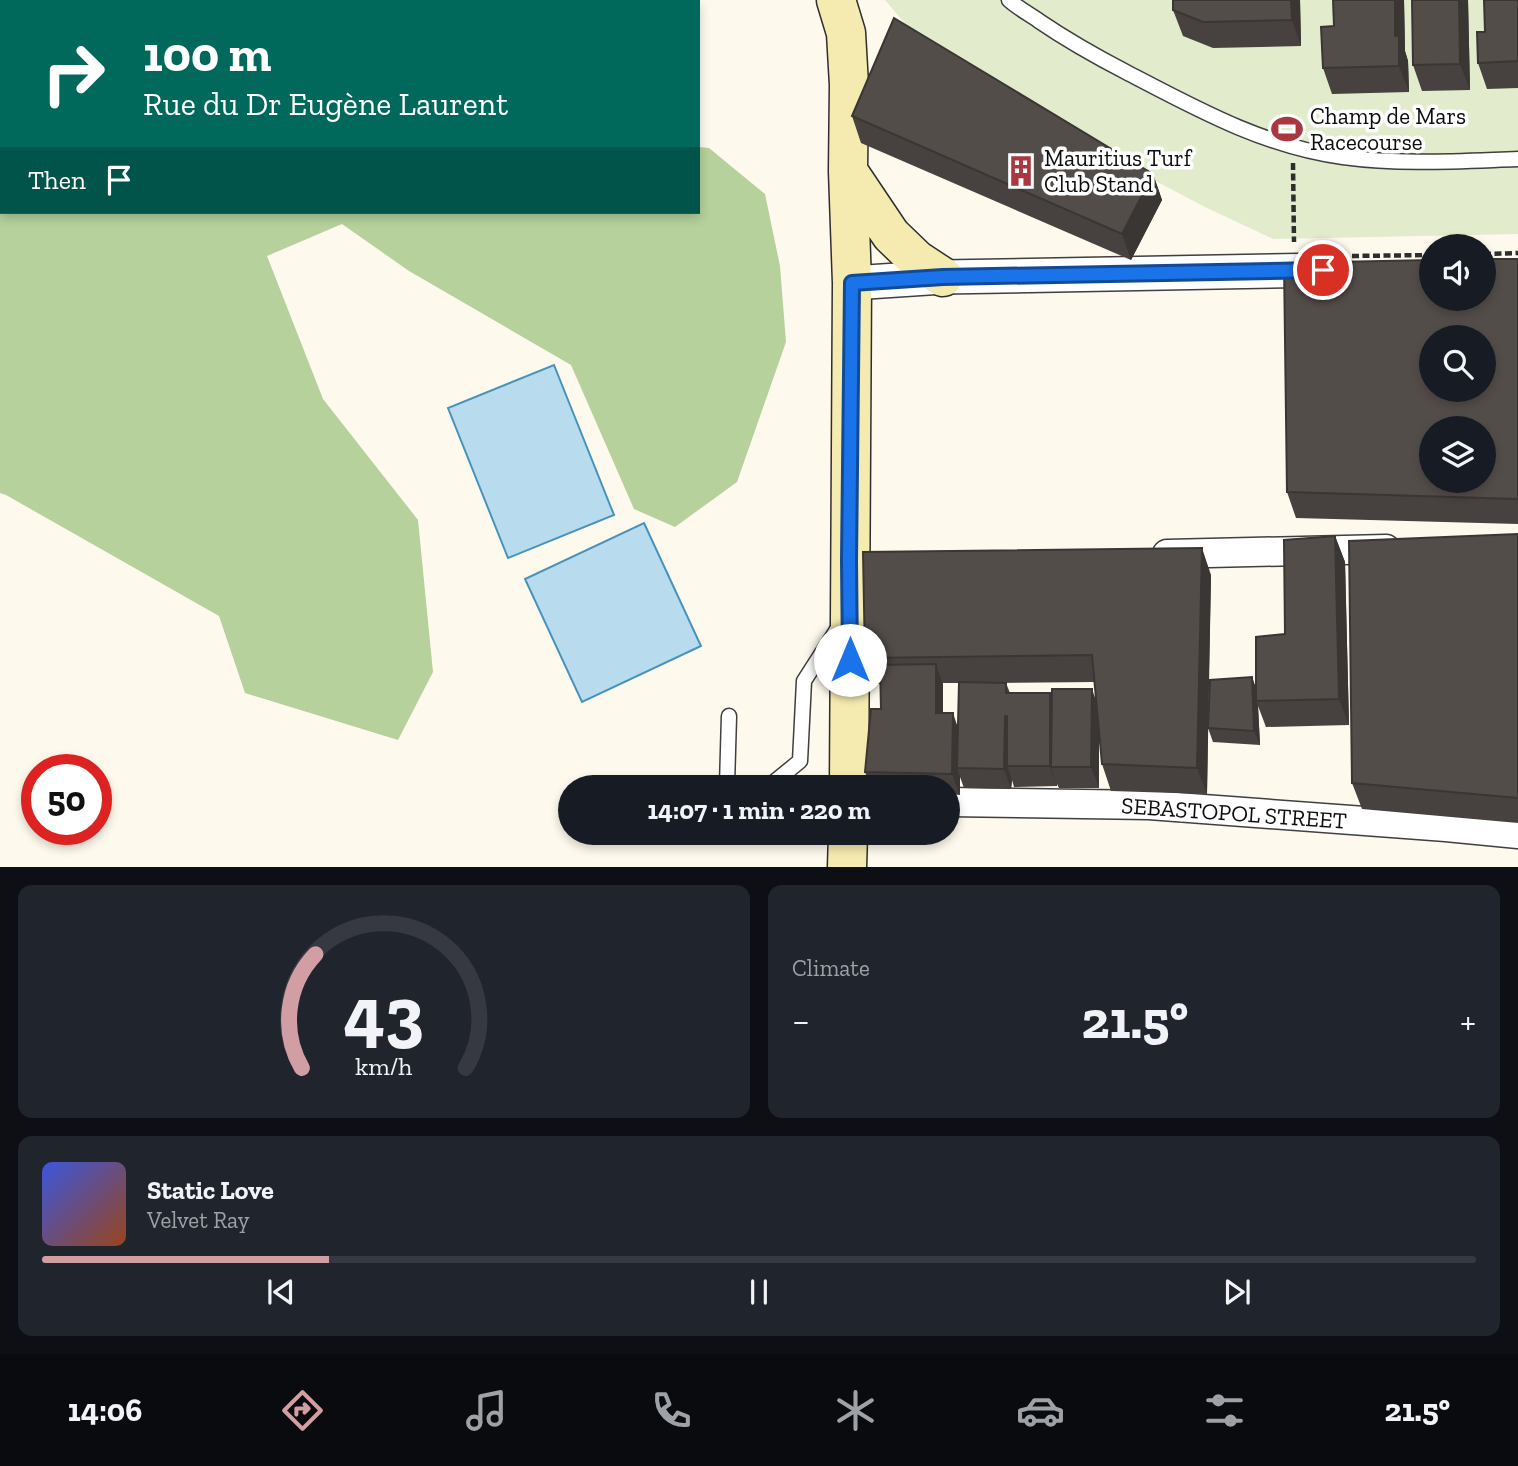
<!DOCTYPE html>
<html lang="en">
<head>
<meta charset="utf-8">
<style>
	:root { --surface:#171b24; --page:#20242c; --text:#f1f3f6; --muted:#9ea1a6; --line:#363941; --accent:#d19ea4 }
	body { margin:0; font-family:"Zilla Slab",serif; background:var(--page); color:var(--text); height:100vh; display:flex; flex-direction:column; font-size:26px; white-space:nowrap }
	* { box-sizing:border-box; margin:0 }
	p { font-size:23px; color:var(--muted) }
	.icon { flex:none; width:38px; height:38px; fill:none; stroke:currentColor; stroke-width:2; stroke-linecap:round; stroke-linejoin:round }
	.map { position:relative; height:867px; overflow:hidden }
	.panel { display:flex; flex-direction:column; gap:18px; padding:18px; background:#0d0f14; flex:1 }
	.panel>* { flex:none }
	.banner { position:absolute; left:0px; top:0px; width:700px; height:214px; box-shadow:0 4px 10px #0003; background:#00695c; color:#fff; overflow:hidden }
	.buttons { position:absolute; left:1419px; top:234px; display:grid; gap:14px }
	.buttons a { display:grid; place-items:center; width:77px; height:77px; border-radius:50%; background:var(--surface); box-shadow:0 4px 10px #0003; font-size:35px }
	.speed { position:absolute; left:21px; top:754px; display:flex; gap:14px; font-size:35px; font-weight:700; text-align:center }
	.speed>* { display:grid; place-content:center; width:91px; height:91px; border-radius:50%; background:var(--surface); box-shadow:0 4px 10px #0003; line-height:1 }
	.speed .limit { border:10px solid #d22; background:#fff; color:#111 }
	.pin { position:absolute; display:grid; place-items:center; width:60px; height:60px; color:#fff; margin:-30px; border:4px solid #fff; border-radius:50%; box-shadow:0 2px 7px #0007 }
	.me { position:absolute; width:77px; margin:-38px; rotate:0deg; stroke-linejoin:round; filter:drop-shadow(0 0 5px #0008) }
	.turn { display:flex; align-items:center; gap:24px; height:147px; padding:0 28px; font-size:32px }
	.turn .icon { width:91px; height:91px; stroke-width:2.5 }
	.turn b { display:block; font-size:49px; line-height:60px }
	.then { display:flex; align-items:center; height:66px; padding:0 28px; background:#0003; gap:14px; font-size:26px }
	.big { font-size:52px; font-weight:700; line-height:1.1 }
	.panel .widget { flex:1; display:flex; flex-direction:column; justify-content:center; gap:10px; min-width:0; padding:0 24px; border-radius:14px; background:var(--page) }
	.panel .dial { align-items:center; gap:0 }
	.dial svg { height:182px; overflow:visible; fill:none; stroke:var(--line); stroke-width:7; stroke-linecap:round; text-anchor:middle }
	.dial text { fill:var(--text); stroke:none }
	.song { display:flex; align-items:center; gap:21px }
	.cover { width:84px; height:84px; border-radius:10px; background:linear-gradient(135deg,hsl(230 70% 55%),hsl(20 70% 35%)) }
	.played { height:7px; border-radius:4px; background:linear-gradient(90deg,var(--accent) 20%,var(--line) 20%) }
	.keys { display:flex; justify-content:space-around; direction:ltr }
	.heat { display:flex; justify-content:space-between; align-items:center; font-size:38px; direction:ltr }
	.panel .tiles { flex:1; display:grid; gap:18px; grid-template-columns:1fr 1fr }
	.widget:last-child { grid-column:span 2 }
	.trip { position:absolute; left:558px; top:775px; width:402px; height:70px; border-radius:35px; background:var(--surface); box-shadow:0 4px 10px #0003; font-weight:700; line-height:70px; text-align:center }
	.menu { display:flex; height:112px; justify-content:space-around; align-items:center; background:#090b0e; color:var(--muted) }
	.menu .icon { width:49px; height:49px }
	.menu .active { color:var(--accent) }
	.menu b { font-size:32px; color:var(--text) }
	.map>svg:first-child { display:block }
</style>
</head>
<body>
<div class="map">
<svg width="1518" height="868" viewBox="0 0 1518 868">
	<rect width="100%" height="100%" fill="#fdf9ed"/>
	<path fill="#b6d19c" d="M0,0H102L104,2H2V212H698V147L709,148L765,194L780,266L786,342L737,482L675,527L634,509L571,365L409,271L342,224L267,256L323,399L418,520L433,672L398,740L245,693L219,616L6,495L0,493Z"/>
	<path fill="#e2ebcc" d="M885,0H1518V234L1273,239L1205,207L983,90L924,46Z"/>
	<path fill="#b8dcee" stroke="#4893bc" stroke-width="2" d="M554,365L614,515L508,558L448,408Z
		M644,523L701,646L582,702L525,579Z"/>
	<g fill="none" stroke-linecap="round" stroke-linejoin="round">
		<defs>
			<path id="service" d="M1009,0C1018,8 1029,14 1039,21C1067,40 1097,57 1126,72C1195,108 1265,147 1343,157C1401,165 1460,161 1518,159
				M729,716L727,785L759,788
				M767,788L800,761L804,681L840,625"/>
			<path id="minor" d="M1167,554L1386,549
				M948,802L1149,805L1446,827L1518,834"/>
			<path id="tertiary" d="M852,283L943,277L1328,270"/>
			<path id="secondary" d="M836,0L846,33L849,85L848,171L852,283L849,788
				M848,171L891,235L917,260L943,277
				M847,868L848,833"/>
		</defs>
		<use href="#service" stroke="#3f3f3f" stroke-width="17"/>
		<use href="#minor" stroke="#3f3f3f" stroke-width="31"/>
		<use href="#tertiary" stroke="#3f3f3f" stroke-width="36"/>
		<use href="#secondary" stroke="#2e2e2e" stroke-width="41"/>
		<path stroke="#2e2e2e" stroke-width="4.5" stroke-dasharray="7 3.5" stroke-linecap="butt" d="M1293,163L1294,242
			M1484,254L1518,253
			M1352,256L1432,255"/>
		<use href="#service" stroke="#fff" stroke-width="14"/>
		<use href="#minor" stroke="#fff" stroke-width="28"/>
		<use href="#tertiary" stroke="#fff" stroke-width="33"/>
		<use href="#secondary" stroke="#f5eab0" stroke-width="38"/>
	</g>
	<path fill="#474240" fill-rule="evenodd" d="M1173,0H1300L1301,46L1213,48L1183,36L1173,10Z
		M1333,0H1404L1405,51L1408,61L1409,92L1332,94L1323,68L1334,26Z
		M1412,0H1468L1470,90L1422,91L1413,65Z
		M1518,0V88L1487,89L1478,63L1485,32Z
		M852,116L1153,174L1162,200L1131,260L861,143Z
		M1518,259V524L1296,518L1287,492Z
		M1518,534V823L1362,809L1352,783Z
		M1335,536L1345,562L1349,725L1266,727L1258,706L1260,745L1213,742L1208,728L1207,794L1111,791L1102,764L1099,730V788H1059L1057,784V786L1014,787L1012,780L1011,789L964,788L960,777V795L948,794V788H871L865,772L881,709L880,684H874L865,658L1211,575L1208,718L1252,677L1256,689ZM1095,682L1096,703L1052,700L1050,693H1010L1006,683H992ZM943,683H959L958,726L943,713Z"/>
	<path fill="#3a3634" d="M1291,0H1300L1301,46L1292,20Z
		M1395,0H1404L1405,51L1408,61L1409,92L1399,66L1395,36Z
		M1459,0H1468L1470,90L1460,64Z
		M1153,174L1162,200L1131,260L1122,234Z
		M1335,536L1345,562L1349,725L1339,699Z
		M1202,548L1211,575L1207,794L1197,768Z
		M936,664L943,685V734L936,713Z
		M1252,677L1257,691L1256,701L1258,706L1260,745L1254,731Z
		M1092,689L1099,709V788L1091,767Z
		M1050,693L1057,714L1051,767L1057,786L1050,766Z
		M953,713L960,734L957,768L960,777V795L952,774Z
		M1005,716L1013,736L1007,766L1012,780L1011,789L1004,769Z"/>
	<path fill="#534d4a" stroke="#3a3634" stroke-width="2" fill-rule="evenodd" d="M1173,0H1291L1292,20L1203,22L1173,10Z
		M1333,0H1395V36L1399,35V66L1323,68L1321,27L1334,26Z
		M1412,0H1459L1460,64L1413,65Z
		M1484,0H1518V61L1478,63L1477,32H1485Z
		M894,18L1153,174L1122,234L852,116Z
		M1484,259H1518V499L1287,492L1284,263L1432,260V299H1484ZM1432,338H1484V390H1432ZM1432,429H1484V481H1432Z
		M1518,534V798L1352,783L1349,541Z
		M1335,536L1339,699L1256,701V637L1285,634L1284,540Z
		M1202,548L1197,768L1102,764L1092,655L865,658L863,552Z
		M936,664V713H953L952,774L865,772L871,709H881L880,665Z
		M1252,677L1254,731L1208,728L1210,680Z
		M959,682L1006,683V693H1050V766H1007V716H1005L1004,769L957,768Z
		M1052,689H1092L1091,767H1051Z"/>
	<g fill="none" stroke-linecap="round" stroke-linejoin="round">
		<defs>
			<path id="route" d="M850,660L849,561L852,283L943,277L1323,270"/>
		</defs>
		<use href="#route" stroke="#114b97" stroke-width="18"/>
		<use href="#route" stroke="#1a73e8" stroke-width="12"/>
	</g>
	<defs>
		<symbol id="stadium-bare" viewBox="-9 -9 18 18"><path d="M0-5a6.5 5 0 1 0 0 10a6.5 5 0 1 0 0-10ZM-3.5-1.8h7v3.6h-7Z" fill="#aa3640" stroke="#fff" stroke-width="2.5" paint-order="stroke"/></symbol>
		<symbol id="building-bare" viewBox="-9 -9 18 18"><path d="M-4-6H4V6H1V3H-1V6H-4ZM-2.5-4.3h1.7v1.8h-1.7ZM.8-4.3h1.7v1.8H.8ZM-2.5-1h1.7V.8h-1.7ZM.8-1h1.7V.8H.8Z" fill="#aa3640" stroke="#fff" stroke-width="2.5" paint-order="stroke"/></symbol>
	</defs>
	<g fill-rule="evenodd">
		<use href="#stadium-bare" x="1265" y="107" width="44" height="44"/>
		<use href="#building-bare" x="999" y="149" width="44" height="44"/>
	</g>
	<g text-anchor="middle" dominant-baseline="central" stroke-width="7" stroke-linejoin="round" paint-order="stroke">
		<g font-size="23" fill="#0c0c0c" stroke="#fff" text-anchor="start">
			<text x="1310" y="116">Champ de Mars<tspan x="1310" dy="26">Racecourse</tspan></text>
			<text x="1044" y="158">Mauritius Turf<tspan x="1044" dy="26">Club Stand</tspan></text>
		</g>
		<g font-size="23" fill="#0c0c0c" stroke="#fff">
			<text transform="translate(1234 813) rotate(4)">SEBASTOPOL STREET</text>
		</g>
	</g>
</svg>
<div class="buttons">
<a><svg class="icon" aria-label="sound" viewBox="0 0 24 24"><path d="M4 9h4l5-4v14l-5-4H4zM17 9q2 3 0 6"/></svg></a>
<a><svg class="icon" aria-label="search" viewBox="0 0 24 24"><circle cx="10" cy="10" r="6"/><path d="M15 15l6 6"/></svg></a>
<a><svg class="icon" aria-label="layers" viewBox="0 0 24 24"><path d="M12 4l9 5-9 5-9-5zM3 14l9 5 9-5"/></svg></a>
</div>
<div class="speed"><div class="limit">50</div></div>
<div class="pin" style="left:1323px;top:270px;background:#d93025"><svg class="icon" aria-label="arrive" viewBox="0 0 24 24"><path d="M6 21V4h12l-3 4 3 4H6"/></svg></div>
<svg class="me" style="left:850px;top:660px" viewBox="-20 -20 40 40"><circle r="19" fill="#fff"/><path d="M0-13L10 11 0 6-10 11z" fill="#1a73e8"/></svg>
<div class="trip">14:07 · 1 min · 220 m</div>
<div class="banner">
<div class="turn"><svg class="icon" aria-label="right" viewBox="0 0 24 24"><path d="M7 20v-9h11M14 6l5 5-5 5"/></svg><div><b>100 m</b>Rue du Dr Eugène Laurent</div></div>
<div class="then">Then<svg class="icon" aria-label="arrive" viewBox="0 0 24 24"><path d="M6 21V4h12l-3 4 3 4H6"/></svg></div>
</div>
</div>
<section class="panel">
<div class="tiles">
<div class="widget dial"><svg viewBox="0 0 100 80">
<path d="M14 69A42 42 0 1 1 86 69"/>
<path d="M14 69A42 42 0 0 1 20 19" stroke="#d19ea4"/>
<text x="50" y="56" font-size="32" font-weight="700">43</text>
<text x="50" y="72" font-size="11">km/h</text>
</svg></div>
<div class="widget"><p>Climate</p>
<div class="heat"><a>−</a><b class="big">21.5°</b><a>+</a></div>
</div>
<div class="widget">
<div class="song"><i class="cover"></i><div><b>Static Love</b><p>Velvet Ray</p></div></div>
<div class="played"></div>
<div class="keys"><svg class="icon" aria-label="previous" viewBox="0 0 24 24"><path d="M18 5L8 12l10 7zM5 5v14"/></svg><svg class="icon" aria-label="pause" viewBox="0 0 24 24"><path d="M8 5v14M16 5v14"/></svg><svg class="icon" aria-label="next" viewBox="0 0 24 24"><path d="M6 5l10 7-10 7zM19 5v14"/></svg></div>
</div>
</div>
</section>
<nav class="menu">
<b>14:06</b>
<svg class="icon active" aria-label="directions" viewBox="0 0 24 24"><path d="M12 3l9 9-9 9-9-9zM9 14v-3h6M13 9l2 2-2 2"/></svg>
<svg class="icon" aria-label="music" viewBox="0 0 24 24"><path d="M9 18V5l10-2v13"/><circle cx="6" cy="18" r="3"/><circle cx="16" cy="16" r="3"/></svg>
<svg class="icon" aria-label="phone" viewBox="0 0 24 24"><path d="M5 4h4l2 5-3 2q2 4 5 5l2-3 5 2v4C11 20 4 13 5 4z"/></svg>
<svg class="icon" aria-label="climate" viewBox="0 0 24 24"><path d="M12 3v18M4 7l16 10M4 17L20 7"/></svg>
<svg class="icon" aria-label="car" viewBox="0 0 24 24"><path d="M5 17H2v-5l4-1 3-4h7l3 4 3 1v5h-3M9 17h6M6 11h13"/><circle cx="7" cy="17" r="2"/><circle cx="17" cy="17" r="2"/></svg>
<svg class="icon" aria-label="filters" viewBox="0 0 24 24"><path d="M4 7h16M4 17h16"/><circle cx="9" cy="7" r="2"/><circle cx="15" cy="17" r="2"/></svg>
<b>21.5°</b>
</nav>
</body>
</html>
